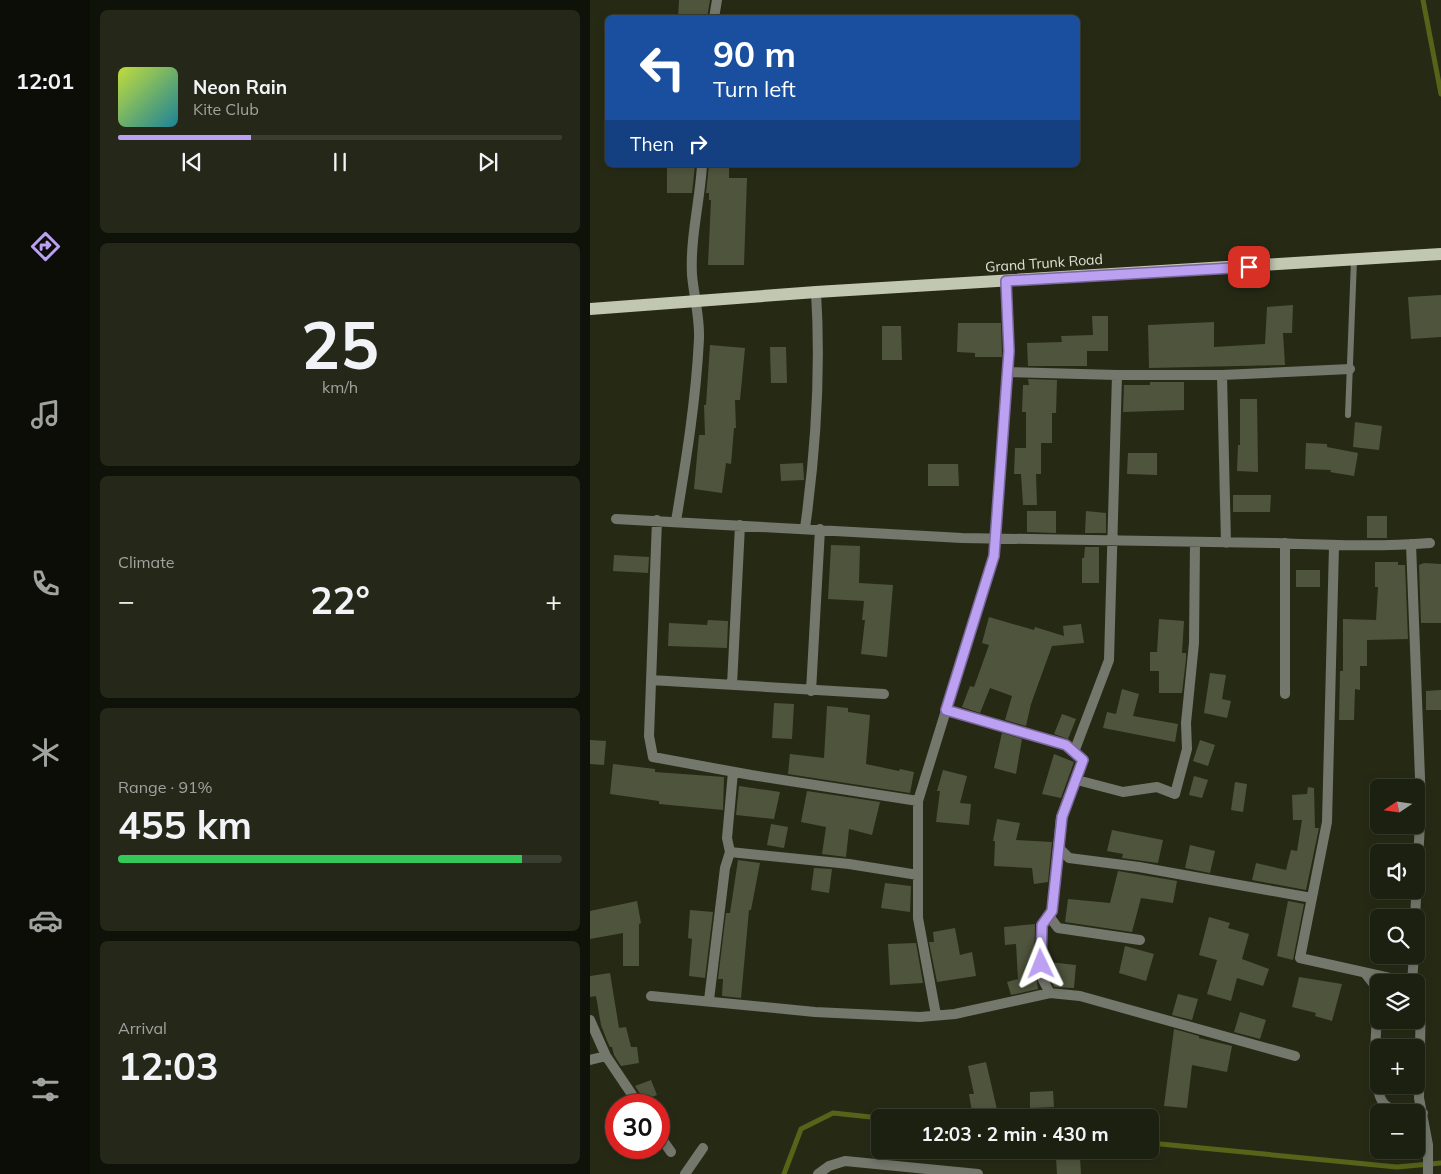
<!DOCTYPE html>
<html lang="en">
<head>
<meta charset="utf-8">
<style>
	:root { --surface:#1c2010; --page:#252819; --text:#f1f3f6; --muted:#a0a39f; --line:#3a3e30; --accent:#bca0f2 }
	body { margin:0; font-family:Mulish,sans-serif; background:var(--page); color:var(--text); height:100vh; display:flex; flex-direction:column; font-size:19px; white-space:nowrap }
	* { box-sizing:border-box; margin:0 }
	p { font-size:16px; color:var(--muted) }
	.icon { flex:none; width:28px; height:28px; fill:none; stroke:currentColor; stroke-width:2; stroke-linecap:round; stroke-linejoin:round }
	.map { position:relative; flex:1; overflow:hidden }
	.side { display:flex; flex-direction:column; gap:10px; padding:10px; background:#0f1209; width:500px }
	.side>* { flex:none }
	.banner { position:absolute; left:15px; top:15px; width:475px; height:152px; border-radius:8px; box-shadow:0 2px 8px #0003,0 0 0 1px var(--line); background:#1a4fa0; color:#fff; overflow:hidden }
	.needle { width:32px; rotate:257deg }
	.controls { position:absolute; left:780px; top:779px; display:grid; gap:10px }
	.controls a { display:grid; place-items:center; width:55px; height:55px; border-radius:8px; background:var(--surface); box-shadow:0 2px 8px #0003,0 0 0 1px var(--line); font-size:25px }
	.speed { position:absolute; left:15px; top:1094px; display:flex; gap:10px; font-size:25px; font-weight:700; text-align:center }
	.speed>* { display:grid; place-content:center; width:65px; height:65px; border-radius:50%; background:var(--surface); box-shadow:0 2px 8px #0003,0 0 0 1px var(--line); line-height:1 }
	.speed .limit { border:8px solid #d22; background:#fff; color:#111 }
	.pin { position:absolute; display:grid; place-items:center; width:42px; height:42px; color:#fff; margin:-21px; border-radius:10px; box-shadow:0 2px 8px #0006 }
	.me { position:absolute; width:55px; margin:-28px; rotate:358deg; stroke-linejoin:round; filter:drop-shadow(0 0 4px #0008) }
	.turn { display:flex; align-items:center; gap:18px; height:105px; padding:0 25px; font-size:22px }
	.turn .icon { width:65px; height:65px; stroke-width:2.5 }
	.turn b { display:block; font-size:35px; line-height:42px }
	.then { display:flex; align-items:center; height:48px; padding:0 25px; background:#0003; gap:10px; font-size:19px }
	.big { font-size:38px; font-weight:700; line-height:1.1 }
	.side .widget { flex:1; display:flex; flex-direction:column; justify-content:center; gap:8px; min-width:0; padding:0 18px; border-radius:8px; background:var(--page) }
	.side .dial { align-items:center; gap:0 }
	.dial b { font-size:65px; line-height:1 }
	.song { display:flex; align-items:center; gap:15px }
	.cover { width:60px; height:60px; border-radius:8px; background:linear-gradient(135deg,hsl(70 70% 55%),hsl(190 70% 35%)) }
	.played { height:5px; border-radius:2px; background:linear-gradient(90deg,var(--accent) 30%,var(--line) 30%) }
	.keys { display:flex; justify-content:space-around; direction:ltr }
	.heat { display:flex; justify-content:space-between; align-items:center; font-size:28px; direction:ltr }
	.charge { height:8px; border-radius:4px; background:linear-gradient(90deg,#34c759 91%,var(--line) 0) }
	.trip { position:absolute; left:281px; top:1109px; width:288px; height:50px; border-radius:8px; background:var(--surface); box-shadow:0 2px 8px #0003,0 0 0 1px var(--line); font-weight:700; line-height:50px; text-align:center }
	main { display:flex; flex:1; min-height:0 }
	.tabs { display:flex; flex-direction:column; width:90px; justify-content:space-around; align-items:center; background:#0b0d06; color:var(--muted) }
	.tabs .icon { width:35px; height:35px }
	.tabs .selected { color:var(--accent) }
	.tabs b { font-size:22px; color:var(--text) }
	.map>svg:first-child { display:block }
</style>
</head>
<body>
<main>
<nav class="tabs">
<b>12:01</b>
<svg class="icon selected" aria-label="directions" viewBox="0 0 24 24"><path d="M12 3l9 9-9 9-9-9zM9 14v-3h6M13 9l2 2-2 2"/></svg>
<svg class="icon" aria-label="music" viewBox="0 0 24 24"><path d="M9 18V5l10-2v13"/><circle cx="6" cy="18" r="3"/><circle cx="16" cy="16" r="3"/></svg>
<svg class="icon" aria-label="phone" viewBox="0 0 24 24"><path d="M5 4h4l2 5-3 2q2 4 5 5l2-3 5 2v4C11 20 4 13 5 4z"/></svg>
<svg class="icon" aria-label="climate" viewBox="0 0 24 24"><path d="M12 3v18M4 7l16 10M4 17L20 7"/></svg>
<svg class="icon" aria-label="car" viewBox="0 0 24 24"><path d="M5 17H2v-5l4-1 3-4h7l3 4 3 1v5h-3M9 17h6M6 11h13"/><circle cx="7" cy="17" r="2"/><circle cx="17" cy="17" r="2"/></svg>
<svg class="icon" aria-label="filters" viewBox="0 0 24 24"><path d="M4 7h16M4 17h16"/><circle cx="9" cy="7" r="2"/><circle cx="15" cy="17" r="2"/></svg>
</nav>
<section class="side">
<div class="widget">
<div class="song"><i class="cover"></i><div><b>Neon Rain</b><p>Kite Club</p></div></div>
<div class="played"></div>
<div class="keys"><svg class="icon" aria-label="previous" viewBox="0 0 24 24"><path d="M18 5L8 12l10 7zM5 5v14"/></svg><svg class="icon" aria-label="pause" viewBox="0 0 24 24"><path d="M8 5v14M16 5v14"/></svg><svg class="icon" aria-label="next" viewBox="0 0 24 24"><path d="M6 5l10 7-10 7zM19 5v14"/></svg></div>
</div>
<div class="widget dial"><b>25</b><p>km/h</p></div>
<div class="widget"><p>Climate</p>
<div class="heat"><a>−</a><b class="big">22°</b><a>+</a></div>
</div>
<div class="widget"><p>Range · 91%</p><b class="big">455 km</b><div class="charge"></div></div>
<div class="widget"><p>Arrival</p><b class="big">12:03</b></div>
</section>
<div class="map">
<svg width="851" height="1174" viewBox="0 0 851 1174">
	<rect width="100%" height="100%" fill="#262a15"/>
	<g fill="none" stroke-linecap="round" stroke-linejoin="round">
		<path stroke="#576319" stroke-width="5" d="M833,0L851,94
			M560,1143L807,1167L851,1163
			M194,1174L211,1129L243,1113L290,1118"/>
	</g>
	<path fill="#4f543d" d="M89,0H120L117,18H88Z
		M77,165H105L102,193H77Z
		M119,165H139V178H157L154,265H118L121,200H119V193H116Z
		M851,295V337L821,339L818,297Z
		M703,305L702,333H693L695,365L559,368L558,325L624,322V347L675,344L677,307Z
		M502,316H518V351H497V366H438L437,343L472,342L471,336L503,335Z
		M368,323H411L412,357H385V353L367,352Z
		M292,326H311L312,360H292Z
		M120,345L155,348L150,400H145L146,428H144L141,464L136,463L132,493L104,489L109,435H115L114,405H116Z
		M180,347H196L197,383H181Z
		M438,379L467,380L466,413H462V443H451V474H446L447,505H433L431,474H424L425,448H436V412H432L433,385H439Z
		M560,382H594V410L533,412L534,385H560Z
		M650,399H667L668,472L647,471L648,445H650Z
		M765,422L792,426L789,450L763,447Z
		M716,443L737,444V447L768,453L764,476L740,472L741,470L715,469Z
		M538,453H567V475L537,474Z
		M213,463L214,480L191,481L190,464Z
		M338,464H368L369,486H338Z
		M643,495H681L680,512H643Z
		M437,511H466V533L437,532Z
		M496,511L516,513V533H495Z
		M777,516H797V538H777Z
		M241,545L270,546L269,583L303,585L297,657L271,654L275,620H272L274,601L238,599Z
		M495,547H509V583H492V558H494Z
		M24,555L59,557L58,573L23,571Z
		M785,562H808V565H815L818,639L777,640V666H770V690L765,689L764,720H749L750,671H753V619L786,620L788,587H785Z
		M834,563L851,564V623H831L829,565Z
		M706,570H730V587H706Z
		M399,617L444,630L445,627L474,636L473,626L491,624L494,643L462,646L441,704L436,726L415,720L422,696L400,688L390,713L372,707L380,686L384,687L399,645L392,643Z
		M569,619L594,621L592,653H596V659L592,693H569V671H560V652H567Z
		M118,620L138,621L137,648L78,646L79,623L117,625Z
		M620,673L636,675L632,699L641,701L637,718L614,713Z
		M532,689L549,694L543,716L588,724L585,742L513,728L517,712L526,714Z
		M851,690V710H836V691Z
		M184,703L204,704L202,739L182,738Z
		M237,706L258,708V712L280,715L276,764L309,771L310,769L324,772L320,793L198,774L200,754L234,758Z
		M472,714L486,719L478,739L464,734Z
		M412,733L432,739L426,774L404,768Z
		M0,740L16,741L14,765L0,764Z
		M610,740L625,745L618,766L603,761Z
		M464,754L484,762L471,798L452,794Z
		M23,764L65,769V772L134,777L133,810L69,804V801L20,794Z
		M353,770L377,776L370,803L381,804L379,825L346,822L350,791H347Z
		M604,776L618,780L612,798L599,795Z
		M645,782L657,784L653,812L641,810Z
		M149,786L190,792L184,819L146,815Z
		M718,787L724,788L725,828H729L716,890L662,880L666,863L696,870L701,850L707,851L712,820H703L702,795L717,794Z
		M217,791L290,802L282,835L259,829L256,857L232,854L236,827L211,822Z
		M407,819L430,823L426,840L462,842L458,882L444,884L442,868L404,866L405,841H403Z
		M181,824L198,827L194,848L177,845Z
		M522,830L573,840L568,863L532,858L533,854L517,851Z
		M600,845L625,851L620,873L595,868Z
		M148,860L170,863L161,910H159L151,998L132,996L133,979H128L136,913H140Z
		M224,868L242,869L239,893L221,890Z
		M528,871L587,881L583,903L551,898L542,932L475,922L478,899L520,903Z
		M295,883L321,886L320,912L291,908Z
		M47,901L51,923L49,924V966H33V933L0,939V911Z
		M698,901L714,904L703,960L687,956Z
		M100,910L123,912L115,978L99,976L102,939L98,938Z
		M619,917L640,923L638,928L659,934L652,959L679,969L673,986L647,978L641,1001L617,994L627,960L609,955Z
		M445,924L444,964L448,989L421,995L417,982L428,979L426,944L415,945L414,927Z
		M365,928L370,955L382,952L386,976L347,982L339,942H344L343,932Z
		M326,943L333,983L300,985L298,944Z
		M535,946L564,954L556,981L529,973Z
		M458,962L486,965L484,988L464,987L460,978Z
		M20,973L29,1028L36,1027L41,1047H47L49,1063L31,1066L24,1055L22,1047H20L18,1043L11,1025L6,996L0,997V976Z
		M709,977L752,984L742,1021L725,1016L726,1013L702,1007Z
		M588,994L608,999L602,1020L582,1015Z
		M650,1012L676,1020L670,1039L644,1032Z
		M584,1029L609,1036V1038L642,1046L637,1072L602,1065L597,1108L574,1106Z
		M396,1062L409,1118H383L379,1094H384L378,1066Z
		M61,1080L67,1095L54,1100L45,1086Z
		M463,1091L464,1107L440,1108V1092Z
		M490,1157L491,1174H467L466,1158Z"/>
	<g fill="none" stroke-linecap="round" stroke-linejoin="round">
		<path stroke="#74776c" stroke-width="6" d="M758,415L764,260"/>
		<path stroke="#74776c" stroke-width="10" d="M124,18L127,0
			M418,372L527,375H632L760,369
			M632,375L636,543
			M26,519L372,538L686,543C737,545 788,547 840,543
			M67,520L59,736L63,757L161,775L328,801
			M86,521C96,461 106,400 109,339C110,318 104,297 102,275C100,238 110,201 112,165
			M215,528C226,449 231,372 226,292
			M695,543V694
			M821,544L831,804L825,918
			M744,546L737,822L710,958L818,982
			M61,680L294,694
			M142,685L150,525
			M221,691L230,529
			M356,710L476,745L493,760L471,817L462,911L452,925L451,964L453,980L460,993
			M484,752L519,660L527,375
			M487,780L533,792L567,787L585,794L597,749L596,723L604,643L605,542
			M468,847L479,858L549,867L722,898
			M140,852L259,864L328,875
			M459,916L468,928L550,940
			M775,973L786,987L788,997C788,1019 777,1096 798,1107C807,1112 822,1112 833,1113
			M822,982L824,955
			M826,986L830,988L831,998L829,1098L838,1145V1174
			M61,996L225,1012L330,1017L365,1014L460,993L490,996L705,1056
			M119,1000L135,868L140,852L137,838L143,772
			M346,1015L328,918V801L404,555L419,351L416,281
			M0,1020L16,1056L49,1105
			M0,1060L16,1056
			M69,1135L81,1152
			M95,1174L113,1148
			M228,1174L239,1166L255,1161L388,1174"/>
		<path stroke="#c2c7b1" stroke-width="12" d="M0,309L226,292L851,254"/>
	</g>
	<g fill="none" stroke-linecap="round" stroke-linejoin="round">
		<defs>
			<path id="route" d="M451,964L452,925L462,911L472,817L493,760L476,745L356,710L404,556L419,351L416,281L659,267"/>
		</defs>
		<use href="#route" stroke="#7a689d" stroke-width="12"/>
		<use href="#route" stroke="#bca0f2" stroke-width="9"/>
	</g>
	<g text-anchor="middle" dominant-baseline="central" stroke-width="5" stroke-linejoin="round" paint-order="stroke">
		<g font-size="14" fill="#dfe2d5" stroke="#262a15">
			<text transform="translate(454 263) rotate(-4)">Grand Trunk Road</text>
		</g>
	</g>
</svg>
<div class="controls">
<a><svg class="needle" viewBox="-14 -14 28 28"><path d="M0-13l5 13h-10z" fill="#e53935"/><path d="M0 13l5-13h-10z" fill="#a0a39f"/></svg></a>
<a><svg class="icon" aria-label="sound" viewBox="0 0 24 24"><path d="M4 9h4l5-4v14l-5-4H4zM17 9q2 3 0 6"/></svg></a>
<a><svg class="icon" aria-label="search" viewBox="0 0 24 24"><circle cx="10" cy="10" r="6"/><path d="M15 15l6 6"/></svg></a>
<a><svg class="icon" aria-label="layers" viewBox="0 0 24 24"><path d="M12 4l9 5-9 5-9-5zM3 14l9 5 9-5"/></svg></a>
<a>+</a>
<a>−</a>
</div>
<div class="speed"><div class="limit">30</div></div>
<div class="pin" style="left:659px;top:267px;background:#d93025"><svg class="icon" aria-label="arrive" viewBox="0 0 24 24"><path d="M6 21V4h12l-3 4 3 4H6"/></svg></div>
<svg class="me" style="left:451px;top:964px" viewBox="-20 -20 40 40"><path d="M0-17L14 15 0 8-14 15z" fill="#bca0f2" stroke="#fff" stroke-width="4"/></svg>
<div class="trip">12:03 · 2 min · 430 m</div>
<div class="banner">
<div class="turn"><svg class="icon" aria-label="left" viewBox="0 0 24 24"><path d="M17 20v-9H6M10 6l-5 5 5 5"/></svg><div><b>90 m</b>Turn left</div></div>
<div class="then">Then<svg class="icon" aria-label="right" viewBox="0 0 24 24"><path d="M7 20v-9h11M14 6l5 5-5 5"/></svg></div>
</div>
</div>
</main>
</body>
</html>
